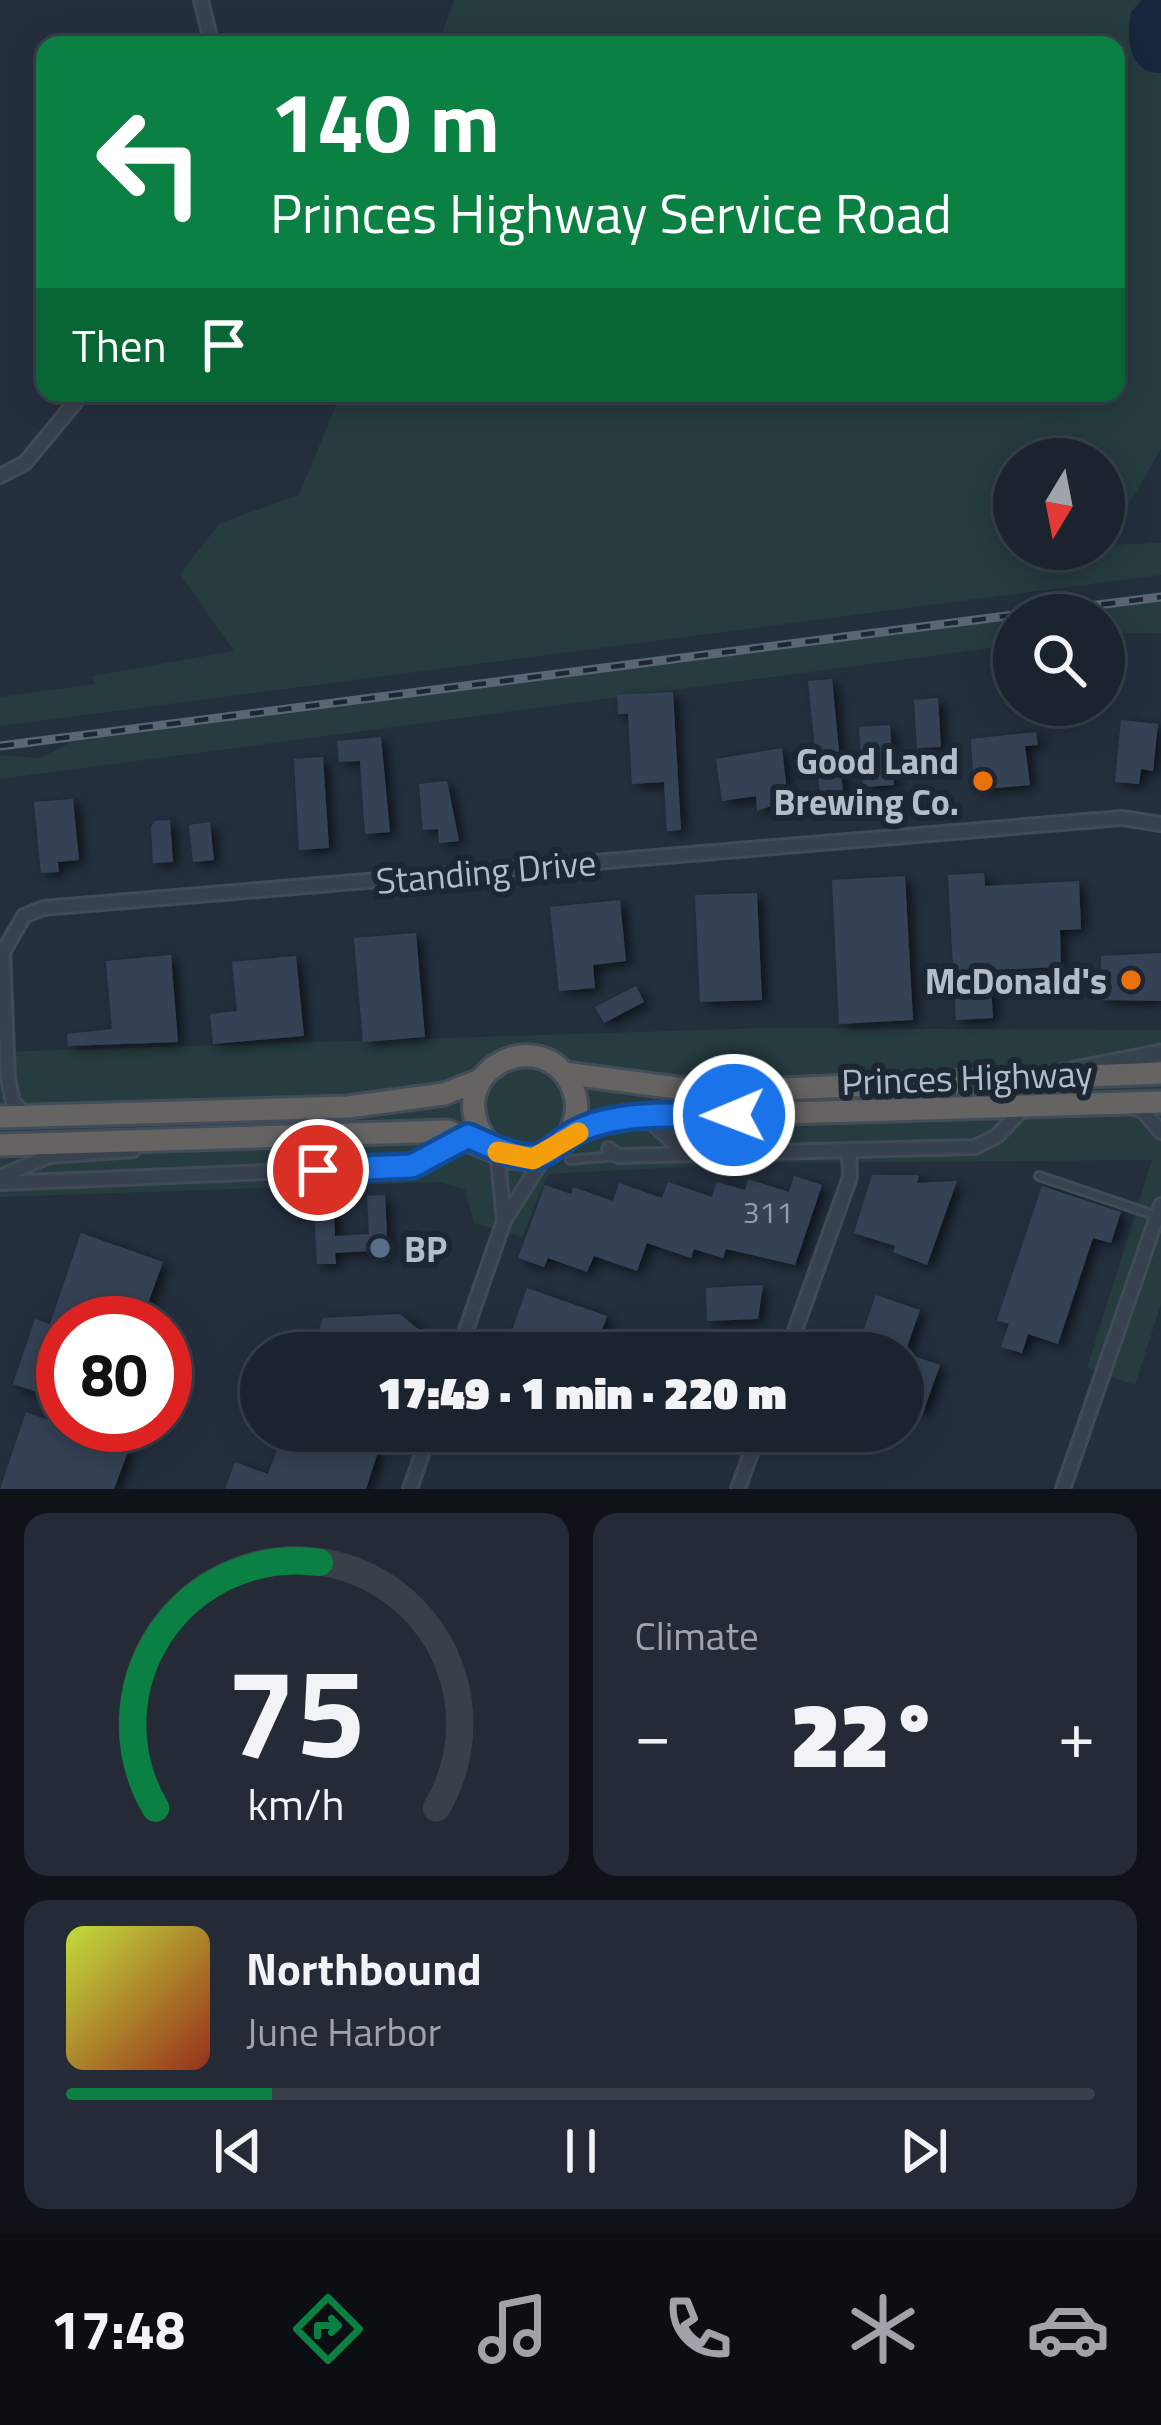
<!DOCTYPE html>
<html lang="en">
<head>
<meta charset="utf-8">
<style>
	:root { --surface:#1b232e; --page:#242b36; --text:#f1f3f6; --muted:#a0a4aa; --line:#39404a; --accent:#0b8043 }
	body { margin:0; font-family:"Titillium Web",sans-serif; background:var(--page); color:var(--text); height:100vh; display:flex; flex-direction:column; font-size:45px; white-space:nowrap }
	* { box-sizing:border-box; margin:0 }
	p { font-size:39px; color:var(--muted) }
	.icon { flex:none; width:66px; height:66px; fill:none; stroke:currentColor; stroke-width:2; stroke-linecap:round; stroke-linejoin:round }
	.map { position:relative; height:1489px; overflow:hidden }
	.panel { display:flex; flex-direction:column; gap:24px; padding:24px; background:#0f1319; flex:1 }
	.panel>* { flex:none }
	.hud { position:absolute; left:36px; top:36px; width:1089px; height:366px; border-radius:24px; box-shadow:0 6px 30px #0003,0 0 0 3px var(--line); background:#0b8043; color:#fff; overflow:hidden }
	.needle { width:78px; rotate:190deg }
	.controls { position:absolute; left:993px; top:438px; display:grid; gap:24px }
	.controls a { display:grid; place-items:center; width:132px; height:132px; border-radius:50%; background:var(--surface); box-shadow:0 6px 30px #0003,0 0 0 3px var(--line); font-size:60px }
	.speed { position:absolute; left:36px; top:1296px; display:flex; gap:24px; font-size:60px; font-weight:700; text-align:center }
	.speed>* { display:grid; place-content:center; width:156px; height:156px; border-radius:50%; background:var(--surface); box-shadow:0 6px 30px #0003,0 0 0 3px var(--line); line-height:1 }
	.speed .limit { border:18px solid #d22; background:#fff; color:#111 }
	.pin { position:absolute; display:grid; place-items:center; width:102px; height:102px; color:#fff; margin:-51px; border:6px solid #fff; border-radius:50%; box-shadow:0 3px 12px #0007 }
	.me { position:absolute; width:132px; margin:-66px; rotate:269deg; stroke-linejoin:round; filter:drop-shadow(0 0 9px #0008) }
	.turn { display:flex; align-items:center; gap:42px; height:252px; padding:0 36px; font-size:54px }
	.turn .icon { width:156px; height:156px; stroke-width:2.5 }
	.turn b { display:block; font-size:84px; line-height:102px }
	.then { display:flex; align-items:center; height:114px; padding:0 36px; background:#0003; gap:24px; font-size:45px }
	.big { font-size:90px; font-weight:800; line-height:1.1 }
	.panel .card { flex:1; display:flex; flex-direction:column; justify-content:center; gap:18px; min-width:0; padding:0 42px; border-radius:24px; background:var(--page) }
	.panel .dial { align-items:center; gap:0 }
	.dial svg { height:312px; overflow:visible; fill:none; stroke:var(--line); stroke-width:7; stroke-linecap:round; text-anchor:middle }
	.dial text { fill:var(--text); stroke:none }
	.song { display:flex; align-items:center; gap:36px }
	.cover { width:144px; height:144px; border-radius:18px; background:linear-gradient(135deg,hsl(70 70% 55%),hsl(10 70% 35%)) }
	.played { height:12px; border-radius:6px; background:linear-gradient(90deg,var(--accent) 20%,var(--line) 20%) }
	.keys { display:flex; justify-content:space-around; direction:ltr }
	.heat { display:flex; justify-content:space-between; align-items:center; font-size:66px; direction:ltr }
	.panel .tiles { flex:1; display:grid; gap:24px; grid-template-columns:1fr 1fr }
	.card:last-child { grid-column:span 2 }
	.trip { position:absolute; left:240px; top:1332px; width:684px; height:120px; border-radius:60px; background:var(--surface); box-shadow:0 6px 30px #0003,0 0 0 3px var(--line); font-weight:800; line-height:120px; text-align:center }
	.dock { display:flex; height:192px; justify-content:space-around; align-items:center; background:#0b0e12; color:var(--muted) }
	.dock .icon { width:84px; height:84px }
	.dock .on { color:var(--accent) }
	.dock b { font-size:54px; color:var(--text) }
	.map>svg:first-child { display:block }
</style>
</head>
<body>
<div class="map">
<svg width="1161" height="1489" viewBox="0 0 1161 1489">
	<defs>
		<filter id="shadow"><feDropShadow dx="6" dy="4" stdDeviation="6" flood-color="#0009"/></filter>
	</defs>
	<rect width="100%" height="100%" fill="#242f3e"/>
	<path fill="#263c3f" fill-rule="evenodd" d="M454,0H1161V449L1105,545L1161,543V575L0,726V697L95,684L92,676L234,651L180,574L220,523L299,495L341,393H1116V45H438ZM1014,459H1104V549H1014Z
		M1161,600V633H1104V615H1047Z
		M1014,619V645L0,779V755L40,758L71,742Z
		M767,1028L1161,1030V1304L1135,1385L1087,1368L1152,1160L760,1163L548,1174L522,1237L474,1223L465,1190L440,1182L0,1197V1052Z"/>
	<path fill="#17263c" d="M1142,0H1161V73C1128,74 1126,37 1131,12Z"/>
	<path fill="#364354" filter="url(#shadow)" d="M832,679L844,802L821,804L808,681Z
		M673,692L681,830L667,831L664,782L632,784L628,714H618L617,695Z
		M938,698L941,747L917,748L914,700Z
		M1121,720L1158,724L1153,771L1141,769L1139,784L1115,782Z
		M890,725L894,785L863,787L859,727Z
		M1036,732L1038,745L1025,746L1030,785L974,790L971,739Z
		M381,737L390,832L365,834L360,761L339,762L337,741Z
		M782,748L788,800L757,811L756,796L722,801L716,759Z
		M323,757L329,848L299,850L294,759Z
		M447,781L459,841L439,843L438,829L423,830L419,784Z
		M73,799L79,860L58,862L59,872L41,873L34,802Z
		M170,820L173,862L153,863L151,827L155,821Z
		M210,822L214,860L193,862L189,825Z
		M984,873L985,886L1079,881L1081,929L1060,930L1061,967L990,970L993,1018L956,1020L948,875Z
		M905,876L913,1020L839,1024L832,880Z
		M757,893L762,1000L700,1002L695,895Z
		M620,900L626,961L593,965L595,988L559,991L550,907Z
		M416,933L425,1037L363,1042L354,938Z
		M1161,953V1001L1101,1000V956Z
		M171,955L178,1042L68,1046L67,1034L112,1029L106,961Z
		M296,956L304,1036L213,1044L210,1014L237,1011L232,962Z
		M636,986L644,1002L604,1023L595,1007Z
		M872,1175H919L917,1183L957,1181L927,1265L893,1252L895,1246L854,1233Z
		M794,1176L822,1185L795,1265L726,1249L723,1258L694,1249L691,1258L647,1243L637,1271L594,1256L587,1272L548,1258L544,1267L518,1258L545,1185L571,1194L573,1187L613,1201L619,1183L662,1198L668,1182L712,1197L717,1182L745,1190L748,1179L789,1192Z
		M1042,1186L1121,1212L1111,1243L1093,1238L1058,1344L1028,1334L1022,1353L1001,1347L1009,1324L997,1320Z
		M385,1195L388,1257L371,1258V1251L335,1253L336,1264H317L314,1213L334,1212L335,1236L369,1234L367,1196Z
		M81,1233L163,1262L141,1323H63V1401L13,1384L35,1319L50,1324Z
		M763,1285L758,1319L707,1321L706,1288Z
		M527,1288L607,1316L594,1353H504Z
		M876,1295L920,1310L905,1353L940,1365L923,1413L903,1406V1353H835L842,1331L861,1337Z
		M400,1314L423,1333L416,1353H311L323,1318Z
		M26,1412L129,1449L114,1489H0Z
		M284,1431H372L367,1443L379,1449L366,1489H225L235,1462L268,1474Z"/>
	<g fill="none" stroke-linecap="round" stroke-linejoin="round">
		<defs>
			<path id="service" d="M570,1160L615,1156
				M1039,1176L1157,1216"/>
			<path id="minor" d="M201,0L212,45
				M0,476L25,463L83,393
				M1131,1107L1143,1111L1161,1132
				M26,1115L13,1102L8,1078L3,952L24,916L43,908L1122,818L1161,824
				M648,1119L686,1154
				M609,1149L618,1156L975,1147L997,1136L1022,1110
				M497,1151L504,1220
				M0,1177L49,1156L133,1150
				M0,1183L412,1166L467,1137
				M458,1353L504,1221L544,1157
				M787,1353L850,1177L849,1150
				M410,1489L430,1431
				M738,1489L759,1431
				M1063,1489L1161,1205"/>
			<path id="tertiary" d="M1060,1073L1161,1053"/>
			<path id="trunk" d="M564,1073L707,1092L1161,1073
				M0,1117L348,1107L444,1094L480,1080
				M0,1145L447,1131L508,1157L533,1159L589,1125L618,1118L1161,1102
				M490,1146C432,1074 544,1017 573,1089C581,1108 575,1126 564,1142"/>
		</defs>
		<use href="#service" stroke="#414a57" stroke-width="12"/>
		<use href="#minor" stroke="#414a57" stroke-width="18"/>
		<use href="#tertiary" stroke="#414a57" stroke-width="21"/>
		<use href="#trunk" stroke="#434c59" stroke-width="27"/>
		<use href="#service" stroke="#38414e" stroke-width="6"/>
		<use href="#minor" stroke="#38414e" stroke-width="12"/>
		<use href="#tertiary" stroke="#38414e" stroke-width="15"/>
		<use href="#trunk" stroke="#656462" stroke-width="21"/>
		<defs>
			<path id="rail" d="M1018,615L1161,597
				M0,746L1014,615"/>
		</defs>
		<use href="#rail" stroke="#5a6575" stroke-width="9"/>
		<use href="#rail" stroke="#1d2633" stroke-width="4.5" stroke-dasharray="14" stroke-linecap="butt"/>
	</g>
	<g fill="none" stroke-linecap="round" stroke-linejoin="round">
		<defs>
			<path id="route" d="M318,1170L412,1166L468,1136C569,1184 530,1136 612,1120C651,1112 695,1116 734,1115"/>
		</defs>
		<use href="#route" stroke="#114b97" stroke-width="30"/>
		<use href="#route" stroke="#1a73e8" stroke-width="21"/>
		<path stroke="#f59e0b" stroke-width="21" d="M498,1152L533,1159L578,1133"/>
	</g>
	<g fill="#e8710a" stroke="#1d2633" stroke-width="4.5">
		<circle cx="983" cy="781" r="12"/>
		<circle cx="1131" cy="980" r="12"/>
	</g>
	<circle fill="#5c6f8a" stroke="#1d2633" stroke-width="4.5" cx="380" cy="1248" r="12"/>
	<g text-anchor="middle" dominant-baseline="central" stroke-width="12" stroke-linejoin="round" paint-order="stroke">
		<g font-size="30" fill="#929caa">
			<text x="768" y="1212">311</text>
		</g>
		<g font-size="36" font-weight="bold" fill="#b4bcc9" stroke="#1d2633" text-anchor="end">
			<text x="959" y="760">Good Land<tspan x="959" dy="41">Brewing Co.</tspan></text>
			<text x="1107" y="980">McDonald's</text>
			<text x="404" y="1248" text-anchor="start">BP</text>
		</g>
		<g font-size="36" fill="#b4bcc9" stroke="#1d2633">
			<text transform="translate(486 871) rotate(-5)">Standing Drive</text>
			<text transform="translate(967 1077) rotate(-2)">Princes Highway</text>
		</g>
	</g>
</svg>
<div class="controls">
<a><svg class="needle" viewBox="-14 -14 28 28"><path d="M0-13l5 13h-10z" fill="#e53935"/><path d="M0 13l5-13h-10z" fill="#a0a4aa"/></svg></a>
<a><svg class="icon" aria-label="search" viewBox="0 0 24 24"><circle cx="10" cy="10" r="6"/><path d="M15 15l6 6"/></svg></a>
</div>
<div class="speed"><div class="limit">80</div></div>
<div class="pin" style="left:318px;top:1170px;background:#d93025"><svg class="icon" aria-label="arrive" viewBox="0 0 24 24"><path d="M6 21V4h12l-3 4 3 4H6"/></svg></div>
<svg class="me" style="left:734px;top:1115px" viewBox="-20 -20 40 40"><circle r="17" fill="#1a73e8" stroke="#fff" stroke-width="3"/><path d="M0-11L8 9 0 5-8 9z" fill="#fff"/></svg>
<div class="trip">17:49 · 1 min · 220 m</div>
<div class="hud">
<div class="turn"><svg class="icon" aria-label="left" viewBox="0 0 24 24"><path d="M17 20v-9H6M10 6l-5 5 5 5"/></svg><div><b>140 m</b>Princes Highway Service Road</div></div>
<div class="then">Then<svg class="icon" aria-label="arrive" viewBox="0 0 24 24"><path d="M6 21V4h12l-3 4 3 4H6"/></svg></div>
</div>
</div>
<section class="panel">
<div class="tiles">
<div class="card dial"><svg viewBox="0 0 100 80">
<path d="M14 69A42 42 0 1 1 86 69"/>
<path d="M14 69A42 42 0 0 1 56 6" stroke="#0b8043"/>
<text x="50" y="56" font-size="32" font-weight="700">75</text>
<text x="50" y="72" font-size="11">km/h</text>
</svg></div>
<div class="card"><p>Climate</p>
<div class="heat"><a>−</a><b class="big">22°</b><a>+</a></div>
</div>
<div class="card">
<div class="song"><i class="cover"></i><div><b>Northbound</b><p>June Harbor</p></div></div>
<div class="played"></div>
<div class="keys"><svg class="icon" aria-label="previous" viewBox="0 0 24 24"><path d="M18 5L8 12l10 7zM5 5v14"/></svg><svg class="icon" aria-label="pause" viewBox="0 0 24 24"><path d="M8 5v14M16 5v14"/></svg><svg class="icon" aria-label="next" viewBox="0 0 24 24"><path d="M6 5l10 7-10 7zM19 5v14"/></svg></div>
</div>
</div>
</section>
<nav class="dock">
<b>17:48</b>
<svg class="icon on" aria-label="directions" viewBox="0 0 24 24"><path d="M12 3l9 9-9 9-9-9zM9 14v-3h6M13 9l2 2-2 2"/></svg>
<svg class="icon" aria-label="music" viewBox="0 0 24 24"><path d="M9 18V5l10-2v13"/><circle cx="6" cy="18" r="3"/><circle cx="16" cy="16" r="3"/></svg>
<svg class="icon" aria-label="phone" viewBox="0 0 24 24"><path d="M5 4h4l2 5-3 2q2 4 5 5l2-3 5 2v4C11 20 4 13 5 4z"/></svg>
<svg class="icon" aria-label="climate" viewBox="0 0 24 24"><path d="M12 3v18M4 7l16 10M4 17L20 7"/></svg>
<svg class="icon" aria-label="car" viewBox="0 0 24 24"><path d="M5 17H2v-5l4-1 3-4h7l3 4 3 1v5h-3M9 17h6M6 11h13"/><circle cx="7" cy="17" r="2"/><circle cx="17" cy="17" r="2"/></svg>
</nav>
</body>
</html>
